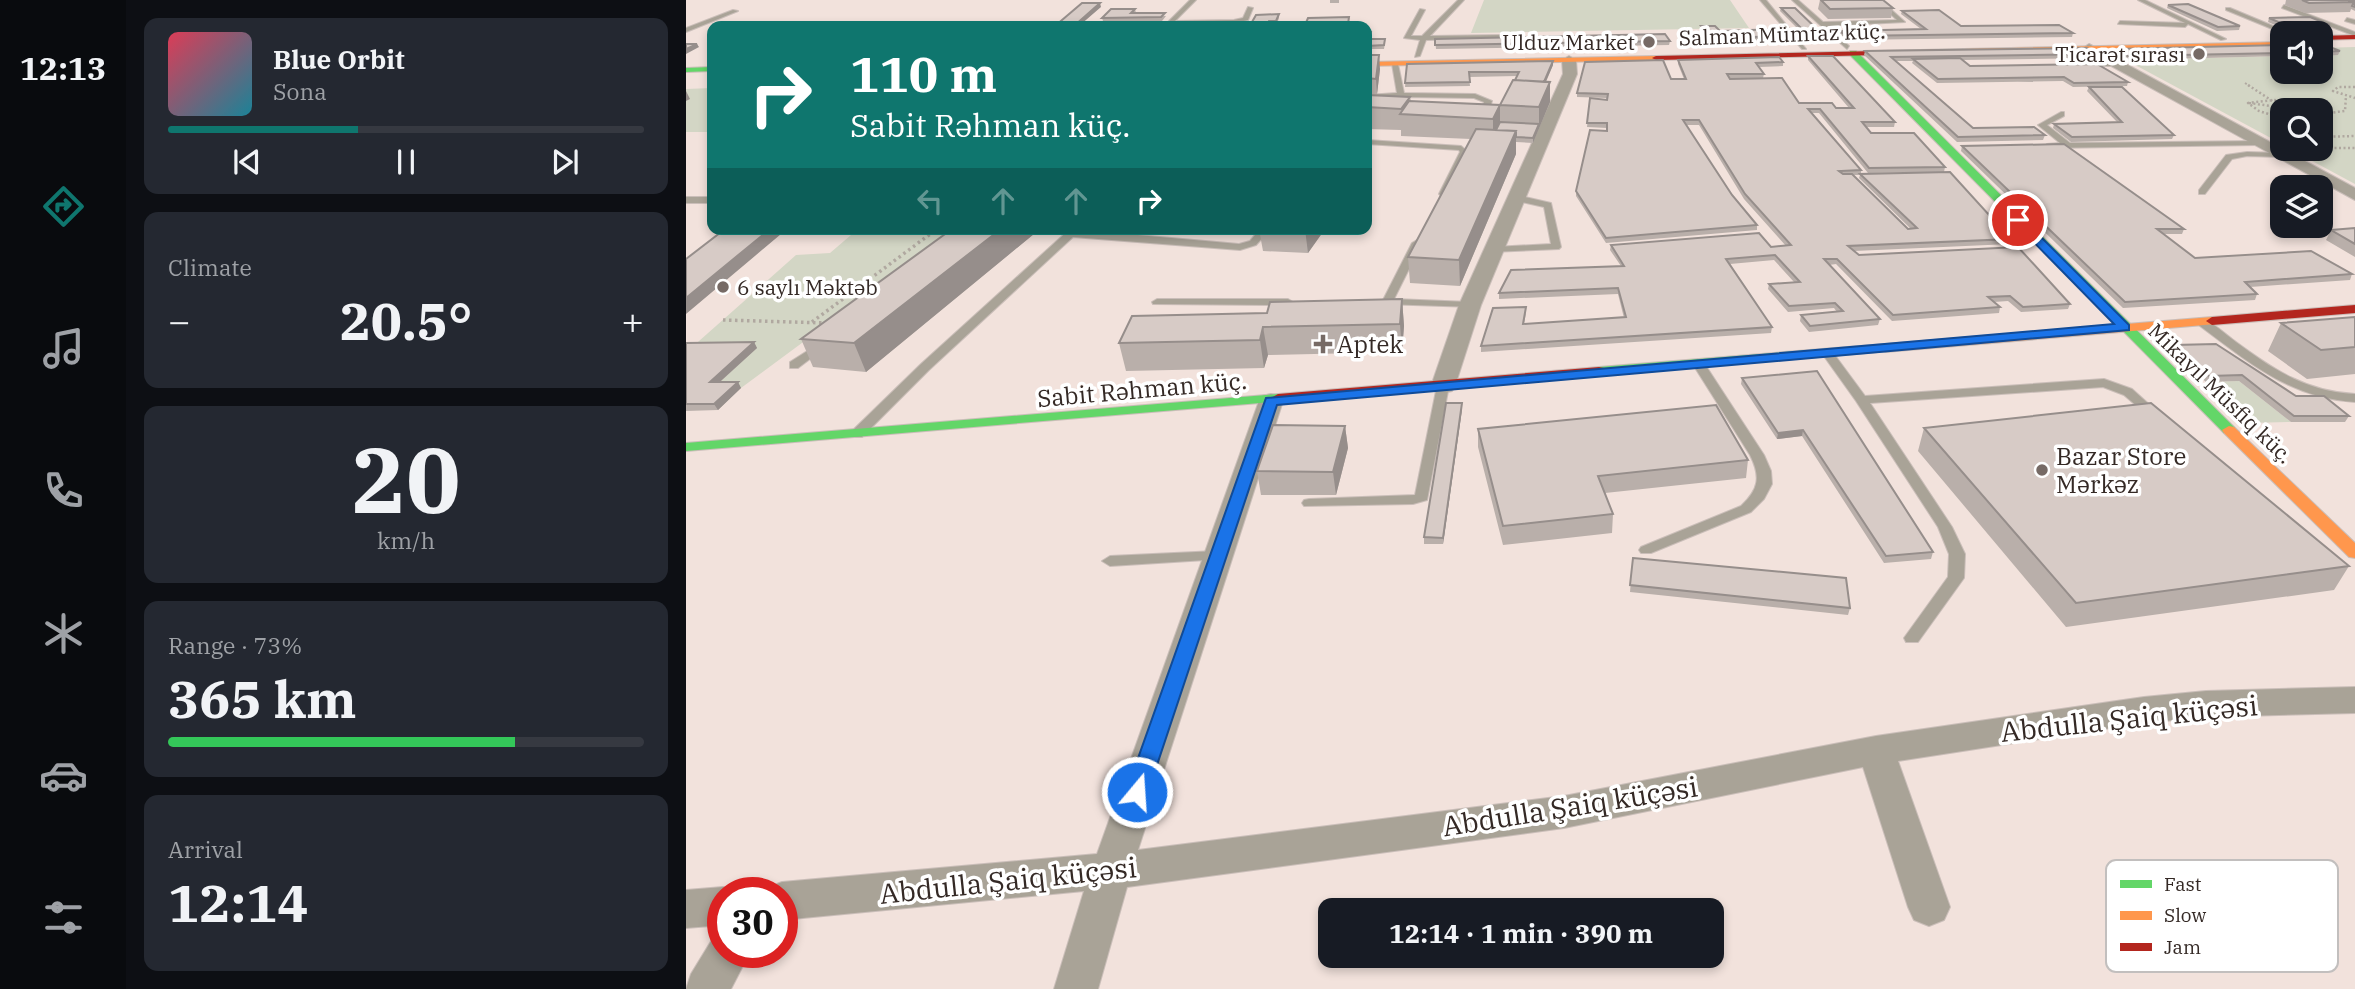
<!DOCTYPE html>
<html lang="en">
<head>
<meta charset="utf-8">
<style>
	:root { --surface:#171b24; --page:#242831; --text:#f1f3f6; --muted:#9ea1a6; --line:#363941; --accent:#0f766e }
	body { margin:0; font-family:"IBM Plex Serif",serif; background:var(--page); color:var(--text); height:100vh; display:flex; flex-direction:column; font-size:26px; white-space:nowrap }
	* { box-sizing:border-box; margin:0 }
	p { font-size:23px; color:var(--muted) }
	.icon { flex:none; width:38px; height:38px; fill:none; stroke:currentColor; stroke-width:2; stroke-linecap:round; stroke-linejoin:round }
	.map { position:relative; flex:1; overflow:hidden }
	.sheet { display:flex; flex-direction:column; gap:18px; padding:18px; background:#0d0f14; width:560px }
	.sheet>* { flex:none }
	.banner { position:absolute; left:21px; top:21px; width:665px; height:214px; border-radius:14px; box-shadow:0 4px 10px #0003; background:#0f766e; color:#fff; overflow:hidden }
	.tools { position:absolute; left:1584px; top:21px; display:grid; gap:14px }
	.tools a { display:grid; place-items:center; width:63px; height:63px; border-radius:14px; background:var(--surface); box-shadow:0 4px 10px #0003; font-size:35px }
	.speed { position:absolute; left:21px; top:877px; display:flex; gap:14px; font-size:35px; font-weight:700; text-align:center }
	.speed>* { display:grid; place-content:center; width:91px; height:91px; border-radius:50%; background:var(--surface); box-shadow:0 4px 10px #0003; line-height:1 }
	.speed .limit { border:10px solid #d22; background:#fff; color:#111 }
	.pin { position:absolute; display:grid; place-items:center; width:60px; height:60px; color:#fff; margin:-30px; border:4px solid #fff; border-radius:50%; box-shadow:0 2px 7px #0007 }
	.me { position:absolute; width:77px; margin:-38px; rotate:18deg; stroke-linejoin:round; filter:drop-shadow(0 0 5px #0008) }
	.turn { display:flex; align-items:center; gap:24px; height:147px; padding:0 28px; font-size:32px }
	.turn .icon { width:91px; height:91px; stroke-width:2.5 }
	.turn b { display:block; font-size:49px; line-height:60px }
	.lanes { display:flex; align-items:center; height:66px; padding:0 28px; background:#0003; justify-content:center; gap:35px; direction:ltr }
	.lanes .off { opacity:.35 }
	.big { font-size:52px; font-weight:800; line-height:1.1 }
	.sheet .tile { flex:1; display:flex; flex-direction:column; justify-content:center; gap:10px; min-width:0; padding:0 24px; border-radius:14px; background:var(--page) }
	.sheet .dial { align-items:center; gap:0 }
	.dial b { font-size:91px; line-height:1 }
	.song { display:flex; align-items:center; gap:21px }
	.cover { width:84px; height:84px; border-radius:10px; background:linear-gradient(135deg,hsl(350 70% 55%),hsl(190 70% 35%)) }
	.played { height:7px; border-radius:4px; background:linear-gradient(90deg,var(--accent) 40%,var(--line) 40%) }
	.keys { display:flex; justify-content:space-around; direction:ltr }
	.heat { display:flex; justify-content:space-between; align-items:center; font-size:38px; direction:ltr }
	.charge { height:10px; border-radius:5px; background:linear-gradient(90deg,#34c759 73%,var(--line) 0) }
	.trip { position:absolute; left:632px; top:898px; width:406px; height:70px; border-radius:14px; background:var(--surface); box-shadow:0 4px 10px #0003; font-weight:800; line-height:70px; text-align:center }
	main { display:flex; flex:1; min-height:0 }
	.dock { display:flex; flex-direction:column; width:126px; justify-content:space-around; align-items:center; background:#090b0e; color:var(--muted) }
	.dock .icon { width:49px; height:49px }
	.dock .on { color:var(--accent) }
	.dock b { font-size:32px; color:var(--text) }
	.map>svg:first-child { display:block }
</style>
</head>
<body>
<main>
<nav class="dock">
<b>12:13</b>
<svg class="icon on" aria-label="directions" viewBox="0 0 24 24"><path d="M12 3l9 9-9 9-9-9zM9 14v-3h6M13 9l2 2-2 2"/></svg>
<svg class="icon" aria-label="music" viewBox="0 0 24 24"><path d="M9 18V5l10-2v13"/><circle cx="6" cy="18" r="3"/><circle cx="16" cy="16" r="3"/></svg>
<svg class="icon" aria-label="phone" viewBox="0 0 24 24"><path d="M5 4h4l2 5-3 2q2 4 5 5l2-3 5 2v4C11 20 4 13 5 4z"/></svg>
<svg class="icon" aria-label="climate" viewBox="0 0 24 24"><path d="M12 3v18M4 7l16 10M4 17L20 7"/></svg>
<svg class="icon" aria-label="car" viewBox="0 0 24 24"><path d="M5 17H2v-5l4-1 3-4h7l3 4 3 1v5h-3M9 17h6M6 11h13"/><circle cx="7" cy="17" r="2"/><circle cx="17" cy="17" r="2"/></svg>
<svg class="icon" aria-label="filters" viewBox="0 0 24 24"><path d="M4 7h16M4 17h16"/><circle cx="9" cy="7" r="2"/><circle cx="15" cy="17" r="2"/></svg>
</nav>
<section class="sheet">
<div class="tile">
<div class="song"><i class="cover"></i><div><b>Blue Orbit</b><p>Sona</p></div></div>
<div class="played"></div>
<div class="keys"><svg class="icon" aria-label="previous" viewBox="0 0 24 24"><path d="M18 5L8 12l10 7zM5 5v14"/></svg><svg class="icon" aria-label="pause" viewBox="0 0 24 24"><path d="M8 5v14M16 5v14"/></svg><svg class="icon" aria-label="next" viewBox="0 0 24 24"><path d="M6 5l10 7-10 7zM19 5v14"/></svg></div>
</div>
<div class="tile"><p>Climate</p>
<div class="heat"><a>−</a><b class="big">20.5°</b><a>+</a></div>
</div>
<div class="tile dial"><b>20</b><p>km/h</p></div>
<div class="tile"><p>Range · 73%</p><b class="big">365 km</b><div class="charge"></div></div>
<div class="tile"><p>Arrival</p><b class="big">12:14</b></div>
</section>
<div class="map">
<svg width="1669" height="989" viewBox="0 0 1669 989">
	<rect width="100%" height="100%" fill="#f2e2dc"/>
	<path fill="#d3d6c5" d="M798,0H1044L1063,28L785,33Z
		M1669,47V184L1604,149H1634V110H1596V144L1440,60L1596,56V72H1634L1635,48Z
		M26,88V132H0V89Z
		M172,229H270L55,388H27L70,348L4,349L110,255L144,253Z
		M1553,381L1605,422L1563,423L1520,382Z"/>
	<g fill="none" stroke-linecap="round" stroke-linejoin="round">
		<defs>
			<path id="lane" d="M504,0H510L489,21L548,20L557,18L562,7L567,8L562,20C542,25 462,29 447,24L482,22Z
				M772,0H778L744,36L818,35L820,38L740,40L734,56L729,57L734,40L718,38L734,9L739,10L725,36H736Z
				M1074,0H1080L1120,49H1116Z
				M1106,0H1112L1137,22L1211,20L1198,8L1200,5L1219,22L1141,26L1163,46L1161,49Z
				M1452,0H1459L1540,39L1535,40L1502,24L1499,27L1432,24L1434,21L1499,23Z
				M1598,5L1669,32V36L1596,8Z
				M1540,8H1544L1604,33H1596L1540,10Z
				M47,10L52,11L0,32V28Z
				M1661,18L1669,20V24L1659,21Z
				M709,62L712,64L718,93L789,94L806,101L800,119L779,123L724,116L720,114L712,97L681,99V95L711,93L706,64ZM720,97L788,98L798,102L793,117L779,119L727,112Z
				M1395,63L1432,62L1435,64L1432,66H1393Z
				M1375,112H1378V116L1361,125L1384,143L1573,141L1577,143L1573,145L1361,148V144L1374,143L1352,125Z
				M681,140L775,146L782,152L761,194L757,197L753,194L774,152L773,150L681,144Z
				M1561,152L1595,153L1599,155L1595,157L1561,156L1546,159L1519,194H1513V190L1540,155Z
				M830,195L865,203L875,247L873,249L805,252L803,250L808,247L865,244L858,207L827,200V196Z
				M0,197H26V203H0Z
				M384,229L553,244L564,241L574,229H584L570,245L554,250L387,237L243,370L176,437H166L165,434L166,431L235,364Z
				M731,240L736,243L708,299L784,302L789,305L788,307L697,304L696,302L726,243Z
				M471,299H602L607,302L602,305L467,304L466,302Z
				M1514,318C1527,322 1539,334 1550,342C1588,370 1621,392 1669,394V402C1603,398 1561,361 1510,323L1508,321Z
				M137,341L143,344L141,346L112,368H104V362Z
				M1141,349L1145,350L1179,396L1418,379L1446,389L1476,416L1474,419H1466L1438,395L1417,387L1184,403L1266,527L1279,554L1278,578L1232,642H1220L1218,638L1262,577L1263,554L1252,527L1170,401L1135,352Z
				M1012,359L1018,363L1078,455L1085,471L1086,484L1078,499L1065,512L965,553H955L953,550L955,547L1055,506C1073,489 1075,477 1064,455L1006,363Z
				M757,382L763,386L741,500L727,504L618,506L616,503L618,500L623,499L729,495L751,386Z
				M531,551L539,556L536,559L424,566L416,561L424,556Z"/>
			<path id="street" d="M1403,44L1669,188V200L1398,51L1397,48Z
				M883,56L890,60L891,74L795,305L769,386L766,391L757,393L748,391L745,386L773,305L877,74L876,60Z
				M585,394L594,396L597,401L452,850L878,796L1190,736L1458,697L1520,691L1669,687V713L1520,717L1458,723L1212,761L1264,907L1258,920L1243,926L1228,920L1222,907L1177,767L878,828L441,887L412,989H368L398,891L96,920V892H79L81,888L96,882L411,854L573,401L576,396Z
				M37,887L52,892H37V925L0,928V890Z
				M37,934V952H64L45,989H0L5,974L27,938Z"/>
			<path id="fast" d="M1164,51H1170L1548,427L1550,430L1548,433H1538L1164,55Z
				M26,67V71L0,72V68Z
				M1199,344L1204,345V351L913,375L906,371L913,367Z
				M592,394L597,395L599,398L597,401L0,451V443Z"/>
			<path id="slow" d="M1596,42V46L1278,53L1274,51L1278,49Z
				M970,56L973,60L681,66V62Z
				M1526,317L1530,318V324L1199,352L1193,348L1199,344Z
				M1543,426L1548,427L1669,543V558L1663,557L1538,433L1536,430Z"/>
			<path id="jam" d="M1669,35V39L1634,40V36Z
				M1278,49L1281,53L970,60L966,58L970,56Z
				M1669,305V313L1526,325L1520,321L1526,317Z
				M913,367L918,368V374L592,402L585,398L592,394Z"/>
		</defs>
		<use href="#lane" stroke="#cabeb9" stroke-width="2"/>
		<use href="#street" stroke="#cabeb9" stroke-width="2"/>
		<use href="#fast" stroke="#cabeb9" stroke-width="2"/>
		<use href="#slow" stroke="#cabeb9" stroke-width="2"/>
		<use href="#jam" stroke="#cabeb9" stroke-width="2"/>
		<path stroke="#b0a8a0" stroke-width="2" stroke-dasharray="2 2.5" stroke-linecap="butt" d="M1559,83L1564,86"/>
		<path stroke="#b0a8a0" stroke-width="2.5" stroke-dasharray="2 2.5" stroke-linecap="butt" d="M1562,85L1597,108
			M1669,87H1652L1647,91L1669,98
			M1563,103L1614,110
			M1634,114L1659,111L1660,96
			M1595,118L1573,111L1562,103L1588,100L1611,103L1597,108
			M1634,137L1669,136
			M1635,148H1669"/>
		<path stroke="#b0a8a0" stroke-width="3.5" stroke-dasharray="2.5 3.5" stroke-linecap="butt" d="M37,320L141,323
			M126,322L251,229"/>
		<use href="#lane" fill="#a9a397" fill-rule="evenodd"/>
		<use href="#street" fill="#a9a397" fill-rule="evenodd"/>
		<use href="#fast" fill="#63d668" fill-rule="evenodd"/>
		<use href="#slow" fill="#ff974d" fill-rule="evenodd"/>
		<use href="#jam" fill="#b3261e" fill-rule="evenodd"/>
	</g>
	<path fill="#b9afaa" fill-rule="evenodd" d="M644,0H653V3H644Z
		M1134,0H1197L1207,8L1205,18L1142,19L1132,9Z
		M1600,0H1669V11L1665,9L1664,12L1619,13L1599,5Z
		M1482,5L1554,26L1553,30L1531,31L1481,8Z
		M1095,8L1135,33V37H1120L1094,11Z
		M449,9L450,13L480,16L476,21H417L416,18Z
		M1216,11L1275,26L1387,33L1386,37L1160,40L1154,34V31L1235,29L1215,14Z
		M593,14V18L591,24H584L583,26H485L566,22Z
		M1583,18L1644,25L1642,29L1601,30L1582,22Z
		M663,20L662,26H620L619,25Z
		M1015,26L1034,31L1100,36L1099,40L1025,42L1015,30Z
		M681,32H685V39L699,43L698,49H681Z
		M749,39L984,41L983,45L750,49Z
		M1634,44L1654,51L1652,55L1634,56Z
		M1596,45V56L1440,60L1426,52L1427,49Z
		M1179,51L1411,54L1410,58L1276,60L1284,66L1442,82L1441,86L1387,87L1377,81L1251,83L1226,63L1227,61H1210L1287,128L1359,135L1357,140L1271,142L1178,55Z
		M681,55L694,69L691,94H681Z
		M1122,56L1209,122L1208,127H1179L1185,133L1259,167L1258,172L1182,173L1133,113H1126L1175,170V174L1325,239L1324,244L1168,251L1173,255L1384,304L1382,309L1335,312L1322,301L1308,302L1314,307L1313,313L1206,321L1150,264L1143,265L1194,319L1192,325L1123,332L1114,321L1115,315L1151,312L1148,308L1102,312L1082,289L1083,284L1108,282L1088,260L1044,264L1086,327L1085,333L795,352V346L840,313L838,324L938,318L932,294L813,299V293L935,266L924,250L925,245L1085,247L1100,246L1058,199L1013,125H1000L1046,195L1071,225V230L920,243L890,196V191L921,131V128L901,127L904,98L921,100V98L891,97V93L985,79H998L992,64V60L1097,62V66L1073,67L1078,74L1077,78L1113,103L1150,108H1163L1122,60ZM1167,175H1174L1173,178L1225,229H1222Z
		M721,64L867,65L860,82H864V102L847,143L830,142V154L774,286L724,283L722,257L785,139L715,136V130L681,129V95L724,97L725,101L814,105V122V105L831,76L783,77L784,86L719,87Z
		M1403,87L1488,135L1486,139L1385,142L1367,128L1368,124L1431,122L1401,91Z
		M1276,146L1498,229L1496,234H1477L1509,258L1666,274L1664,280L1564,287L1571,294L1569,300L1437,308L1275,151Z
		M1669,228V257L1640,240L1645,230Z
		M266,229H354L180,372L127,367L115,339Z
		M573,229H639L622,253L577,251Z
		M716,299L718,326L716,352L582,355L578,368L440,371L433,343L581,313Z
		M1669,317V374L1621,379L1582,351L1595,323Z
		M68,342L71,348L34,382H52L55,388L32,410L0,411V343Z
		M1489,345L1610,396L1663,416L1659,422H1605L1553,381L1520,382L1486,351Z
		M1131,371L1247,552L1245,559L1198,563L1116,436L1091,439L1055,384L1056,378Z
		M776,409L757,544H738V537Z
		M659,426L662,448L650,495H575L571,471Z
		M1238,428L1663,566L1648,590L1380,627L1232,451Z
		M792,429L1062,460L1060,478L919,493L927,514L926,533L817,545L792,447Z
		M947,558L1164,608L1162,615L944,592Z"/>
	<path fill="#968e8b" d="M414,3L415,7L393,26H388Z
		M11,44L13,47L0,54V49Z
		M693,55L694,69L691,94L690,79Z
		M867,61V65L853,97V93Z
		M864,82V102L847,143V138L853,124V107Z
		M0,91L4,99L0,101Z
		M814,105V126L807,141V119Z
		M830,131V154L774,286L773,260Z
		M682,143L684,166L681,171V145Z
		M84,229H101L0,314V298Z
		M315,229H354L180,372L168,343Z
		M619,229H639L622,253Z
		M716,299L718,326L716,352L714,324Z
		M577,327L582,355L578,368L574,340Z
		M68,342L71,348L27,388L24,382Z
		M52,382L55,388L32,410L28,404Z
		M776,403V409L757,544V538Z
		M659,426L662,448L650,495L647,472Z
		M1117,430L1116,436L1091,439L1092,433Z"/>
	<path fill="#d7cbc6" stroke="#968e8b" stroke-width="2" d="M1135,0H1197L1207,8L1144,9Z
		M1616,0H1662L1668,2L1623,3Z
		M1662,0H1669V7L1666,6L1668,2Z
		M396,3H414L388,26H369Z
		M1502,4L1554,26L1532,27L1482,5Z
		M1095,8H1109L1135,33L1121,34Z
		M425,9H449L445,13H479L475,17L416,18Z
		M1253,10L1275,26L1373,25L1387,33L1160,36L1154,31L1240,29L1216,11Z
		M593,14L590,21H583L581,26H485L487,24L566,22L570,15Z
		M663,17L662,24L619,25L622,18Z
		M1624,17L1644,25L1602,26L1583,18Z
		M423,22H469L465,26H410Z
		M281,24H300L297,26H278Z
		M1015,26H1029L1034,31L1093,29L1100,36L1025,38Z
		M681,32H685L684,39H699L698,45L681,46Z
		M979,34L984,41L749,45V39Z
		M0,44H11L0,49Z
		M1634,44H1636L1654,51L1634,52Z
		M1596,45V53L1442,56L1427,49Z
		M1401,48L1411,54L1205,57L1287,128L1348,127L1359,135L1272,137L1179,51Z
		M681,55H693L690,79L681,78Z
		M1122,56H1147L1209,122H1176L1185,133H1228L1259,167L1183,168L1134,109H1122L1175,170L1153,171L1157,174H1166L1222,229L1231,228L1174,174L1264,172L1325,239L1162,246L1173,255L1332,247L1384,304L1337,307L1324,296L1302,297L1314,307L1207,315L1151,259H1138L1194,319L1124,326L1115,315L1157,311L1149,303L1103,306L1083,284L1114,282L1089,255L1040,259L1086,327L795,346L807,308L840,307L837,324L940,317L932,288L813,293L825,270L938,266L925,245L1073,233L1085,247L1105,245L1059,194L1013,120H997L1046,195L1071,225L920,238L890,191L904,130L921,131V123H901L904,98L921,100L922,94L891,93L899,62L977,60L985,79H1000L992,60L1093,57L1097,62L1070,63L1078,74H1041L1044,79L1096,78L1113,103H1146L1150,108H1168Z
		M1274,58L1284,66L1411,64L1442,82L1388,83L1378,77L1252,79L1227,59Z
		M867,61L858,82L829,80L833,72H783L784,82L719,83L721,64Z
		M827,80L864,82L853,107L814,105Z
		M1403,87H1436L1488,135L1386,137L1368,124L1436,122Z
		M681,95L724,97L715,109L681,107Z
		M723,101L814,105L807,119L714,114Z
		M814,122L853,124L847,138L830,137V131L810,130Z
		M790,129L830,131L773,260L722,257Z
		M1378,144L1498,229H1471L1509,258L1625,251L1666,274L1559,282L1571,294L1439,302L1276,146Z
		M1669,228V244L1645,230Z
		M39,229H84L0,298V259Z
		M266,229H315L168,343L115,339Z
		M716,299L714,324L577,327L574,340L433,343L446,316L581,313L584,302Z
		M1669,317V347L1635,350L1595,323Z
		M68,342L24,382H52L28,404H0V343Z
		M1530,344L1610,396H1638L1663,416H1608L1556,375L1523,376L1489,345Z
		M1131,371L1247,552L1200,556L1117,430L1092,433L1056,378Z
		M760,403H776L757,538L738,537Z
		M1465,403L1663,566L1390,603L1238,428Z
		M1030,405L1062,460L912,476L927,514L817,526L792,429Z
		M587,425L659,426L647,472L571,471Z
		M947,558L1160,578L1164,608L944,585Z"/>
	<path fill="#1a73e8" stroke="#114b97" stroke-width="2" d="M1328,218H1336L1443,325V330L591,405L462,792L459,799L451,801L444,799L440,792L580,398L1428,324L1328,222Z"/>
	<g fill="#766a65" stroke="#fff" stroke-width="2.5">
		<circle cx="963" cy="42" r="7"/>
		<circle cx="1513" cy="54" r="7"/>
		<circle cx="37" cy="287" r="7"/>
		<path d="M633.5 333.5h7v7h7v7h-7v7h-7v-7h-7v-7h7z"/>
		<circle cx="1356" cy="470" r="7"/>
	</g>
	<g text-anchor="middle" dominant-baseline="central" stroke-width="7" stroke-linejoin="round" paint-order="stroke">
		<g font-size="21" fill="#342925" stroke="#fff">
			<text transform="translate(1096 34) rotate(-2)">Salman Mümtaz küç.</text>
			<text transform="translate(1535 393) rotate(44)">Mikayıl Müsfiq küç.</text>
		</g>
		<g font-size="21" fill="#342925" stroke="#fff" text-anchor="end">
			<text x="949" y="42">Ulduz Market</text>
			<text x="1499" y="54">Ticarət sırası</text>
			<text x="51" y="287" text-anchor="start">6 saylı Məktəb</text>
		</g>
		<g font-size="24" fill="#342925" stroke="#fff" text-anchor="start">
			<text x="651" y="344">Aptek</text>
			<text x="1370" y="456">Bazar Store<tspan x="1370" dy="28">Mərkəz</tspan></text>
		</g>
		<g font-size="24" fill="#342925" stroke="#fff">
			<text transform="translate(456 389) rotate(-5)">Sabit Rəhman küç.</text>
		</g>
		<g font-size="28" fill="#342925" stroke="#fff">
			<text transform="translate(1443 718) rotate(-6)">Abdulla Şaiq küçəsi</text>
			<text transform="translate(884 806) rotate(-9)">Abdulla Şaiq küçəsi</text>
			<text transform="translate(322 880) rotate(-6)">Abdulla Şaiq küçəsi</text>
		</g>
	</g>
	<rect x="1420" y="860" width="232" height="112" rx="10" fill="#fff" stroke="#c2bfbe" stroke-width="2"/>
	<rect x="1434" y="880" width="32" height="8" fill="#63d668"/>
	<rect x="1434" y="911" width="32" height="9" fill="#ff974d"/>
	<rect x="1434" y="943" width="32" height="8" fill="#b3261e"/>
	<g font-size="19" fill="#342925">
		<text x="1478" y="891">Fast</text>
		<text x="1478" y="922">Slow</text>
		<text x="1478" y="954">Jam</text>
	</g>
</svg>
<div class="tools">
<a><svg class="icon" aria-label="sound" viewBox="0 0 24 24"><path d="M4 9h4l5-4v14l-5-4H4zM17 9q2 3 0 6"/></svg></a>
<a><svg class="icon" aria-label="search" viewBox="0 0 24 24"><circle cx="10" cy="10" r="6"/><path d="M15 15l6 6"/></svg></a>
<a><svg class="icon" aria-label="layers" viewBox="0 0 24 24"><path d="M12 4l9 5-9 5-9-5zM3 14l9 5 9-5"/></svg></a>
</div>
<div class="speed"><div class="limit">30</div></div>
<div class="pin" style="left:1332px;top:220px;background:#d93025"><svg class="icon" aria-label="arrive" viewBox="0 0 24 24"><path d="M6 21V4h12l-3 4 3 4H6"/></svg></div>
<svg class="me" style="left:451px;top:792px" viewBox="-20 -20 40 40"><circle r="17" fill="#1a73e8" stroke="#fff" stroke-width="3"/><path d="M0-11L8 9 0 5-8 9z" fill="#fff"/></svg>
<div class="trip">12:14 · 1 min · 390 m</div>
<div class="banner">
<div class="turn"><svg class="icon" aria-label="right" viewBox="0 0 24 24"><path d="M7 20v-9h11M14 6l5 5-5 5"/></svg><div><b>110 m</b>Sabit Rəhman küç.</div></div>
<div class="lanes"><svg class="icon off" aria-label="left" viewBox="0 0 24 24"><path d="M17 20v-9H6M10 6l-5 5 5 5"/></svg><svg class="icon off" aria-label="ahead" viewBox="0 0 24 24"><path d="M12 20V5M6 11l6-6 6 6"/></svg><svg class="icon off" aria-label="ahead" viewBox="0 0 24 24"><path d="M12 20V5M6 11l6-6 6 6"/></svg><svg class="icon" aria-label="right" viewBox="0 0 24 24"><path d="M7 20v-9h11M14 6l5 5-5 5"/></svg></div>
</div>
</div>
</main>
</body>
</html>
